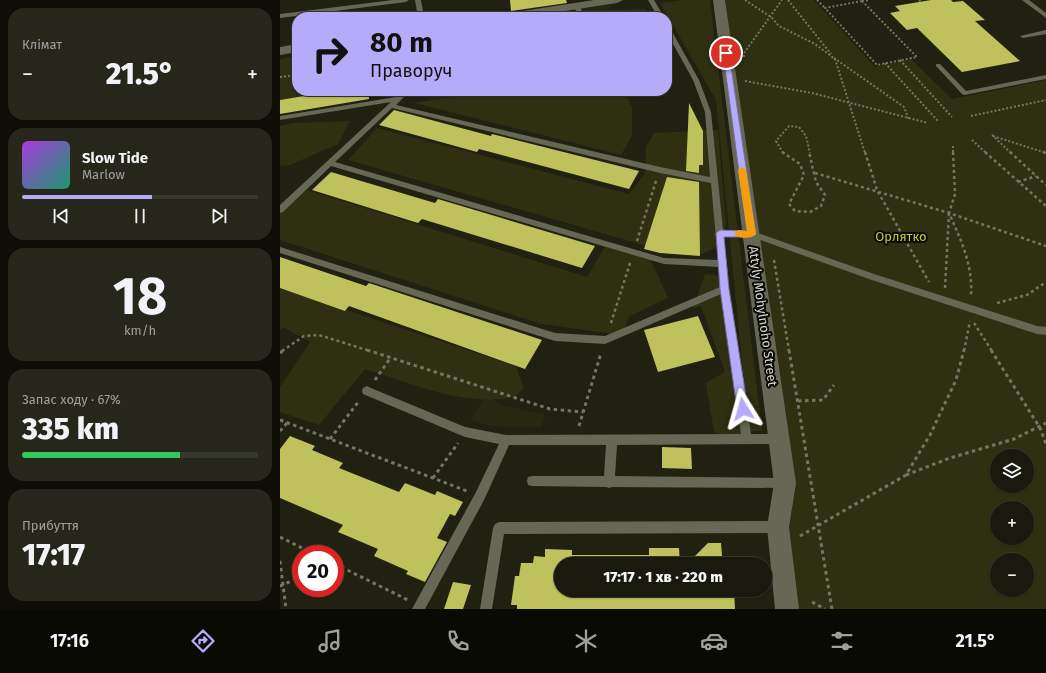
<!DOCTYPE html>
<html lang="uk">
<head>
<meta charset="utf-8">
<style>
	:root { --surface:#19190d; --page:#26261b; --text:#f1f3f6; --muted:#9fa09d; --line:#37382e; --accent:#b6abf8 }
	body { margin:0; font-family:"Fira Sans",sans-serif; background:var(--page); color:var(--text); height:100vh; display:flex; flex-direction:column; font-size:15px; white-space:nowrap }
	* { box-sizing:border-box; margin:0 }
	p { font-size:13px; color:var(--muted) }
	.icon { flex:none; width:22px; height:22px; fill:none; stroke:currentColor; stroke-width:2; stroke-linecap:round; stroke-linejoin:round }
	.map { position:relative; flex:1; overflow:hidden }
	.drawer { display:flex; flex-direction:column; gap:8px; padding:8px; background:#0e0e07; width:280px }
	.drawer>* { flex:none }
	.banner { position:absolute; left:12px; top:12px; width:380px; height:84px; border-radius:16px; box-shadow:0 1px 3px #0004,0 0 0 1px var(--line); background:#b6abf8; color:#111; overflow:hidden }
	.tools { position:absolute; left:710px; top:449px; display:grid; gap:8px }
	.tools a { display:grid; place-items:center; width:44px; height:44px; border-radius:50%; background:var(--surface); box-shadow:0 1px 3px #0004,0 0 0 1px var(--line); font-size:20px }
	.speed { position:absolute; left:12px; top:545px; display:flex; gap:8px; font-size:20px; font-weight:700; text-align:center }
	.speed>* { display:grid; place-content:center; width:52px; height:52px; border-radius:50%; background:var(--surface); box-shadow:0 1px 3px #0004,0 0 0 1px var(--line); line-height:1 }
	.speed .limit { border:6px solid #d22; background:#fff; color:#111 }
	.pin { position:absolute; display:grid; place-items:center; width:34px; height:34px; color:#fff; margin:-17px; border:2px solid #fff; border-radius:50%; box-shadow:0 1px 4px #0007 }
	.me { position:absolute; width:44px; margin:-22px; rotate:352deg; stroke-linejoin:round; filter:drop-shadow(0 0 3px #0008) }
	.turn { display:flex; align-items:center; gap:14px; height:84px; padding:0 12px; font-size:18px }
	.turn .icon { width:52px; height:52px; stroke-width:2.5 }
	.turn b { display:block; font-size:28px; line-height:34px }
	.big { font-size:30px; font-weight:800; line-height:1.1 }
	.drawer .widget { flex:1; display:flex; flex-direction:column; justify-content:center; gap:6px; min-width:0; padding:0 14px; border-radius:16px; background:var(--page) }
	.drawer .dial { align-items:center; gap:0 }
	.dial b { font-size:52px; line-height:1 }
	.song { display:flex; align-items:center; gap:12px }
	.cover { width:48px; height:48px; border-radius:6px; background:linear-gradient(135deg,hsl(280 70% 55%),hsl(160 70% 35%)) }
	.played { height:4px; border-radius:2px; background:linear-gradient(90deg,var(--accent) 55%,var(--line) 55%) }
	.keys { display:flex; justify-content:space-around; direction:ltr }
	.heat { display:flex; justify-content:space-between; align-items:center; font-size:22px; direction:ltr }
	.charge { height:6px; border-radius:3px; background:linear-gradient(90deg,#34c759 67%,var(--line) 0) }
	.trip { position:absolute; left:274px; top:557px; width:218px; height:40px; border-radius:20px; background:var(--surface); box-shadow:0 1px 3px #0004,0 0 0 1px var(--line); font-weight:800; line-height:40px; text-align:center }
	.tab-bar { display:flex; height:64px; justify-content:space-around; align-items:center; background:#0a0a05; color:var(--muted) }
	.tab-bar .icon { width:28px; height:28px }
	.tab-bar .on { color:var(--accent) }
	.tab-bar b { font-size:18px; color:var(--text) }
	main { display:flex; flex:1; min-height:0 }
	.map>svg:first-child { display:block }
</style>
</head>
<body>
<main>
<section class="drawer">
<div class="widget"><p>Клімат</p>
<div class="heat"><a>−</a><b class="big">21.5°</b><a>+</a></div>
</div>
<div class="widget">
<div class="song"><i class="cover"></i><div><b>Slow Tide</b><p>Marlow</p></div></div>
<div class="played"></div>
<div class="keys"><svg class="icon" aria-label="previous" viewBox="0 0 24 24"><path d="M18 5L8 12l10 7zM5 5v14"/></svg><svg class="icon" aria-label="pause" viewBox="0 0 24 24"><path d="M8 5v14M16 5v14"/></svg><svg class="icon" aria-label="next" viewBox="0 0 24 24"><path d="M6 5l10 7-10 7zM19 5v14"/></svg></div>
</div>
<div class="widget dial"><b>18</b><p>km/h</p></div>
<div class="widget"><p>Запас ходу · 67%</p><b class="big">335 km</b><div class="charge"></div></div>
<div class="widget"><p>Прибуття</p><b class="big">17:17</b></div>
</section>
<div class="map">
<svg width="766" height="609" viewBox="0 0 766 609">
	<rect width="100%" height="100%" fill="#212111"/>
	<path fill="#272811" d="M329,5L334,17H249Z
		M139,91H228L158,103L139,94Z
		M206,396L222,405L266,415L261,427L210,426L190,420Z"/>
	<path fill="#2f3011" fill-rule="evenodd" d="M402,0H430L482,431H469L436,100L380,3Z
		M441,0H534L595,67L631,59L672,99L766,80V609H509ZM717,456H747V486H717ZM717,508H747V538H717ZM717,560H747V590H717Z
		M366,9L369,17H315L314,15L329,10Z
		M17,56V91H53L0,100V59Z
		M209,91L327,92L347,98L352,107V136L341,155L134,103Z
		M70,121L58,144L10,165L0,166V126L13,123Z
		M97,128L349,194L365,173L366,147L374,133L438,130L446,223L442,245L422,254L384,251L68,160Z
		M27,190L307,277L325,246L368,254L388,298L350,316L341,335L261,324L0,240V211Z
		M425,274L435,275L448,281L463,434L457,440L434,432L426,383L445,372L421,306L413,308Z
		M0,288L236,366L244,389C241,391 236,396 232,397C187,408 128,382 85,369L39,425L0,412V387L30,342L3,327L0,330Z"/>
	<path fill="#bec15c" d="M230,0H286L287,3L231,11Z
		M651,0H671L673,2L683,1L705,20L695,21L740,61L682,72L637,28L627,30L610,13L620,11L615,6Z
		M290,12L292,17H256Z
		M54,91H88L89,99L0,114V100Z
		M409,103L423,131V165H419V173L406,171Z
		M114,110L211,136L212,134L359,171L349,189L199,149L197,152L99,125Z
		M51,172L155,203L158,199L315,246L302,268L142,219L138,223L32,190Z
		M387,177L419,182L420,256L380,253L364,249Z
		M0,257L86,286L89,283L262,340L245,369L69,306L65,311L0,288Z
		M418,316L435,357L378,372L364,330Z
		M10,436L35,446L32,450L63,463L59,468L119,492L125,483L155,495L157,491L183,502L175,516L170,514L157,538L167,542L145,582L126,574L128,571L94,556L98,549L58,532L63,525L0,498V449Z
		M382,447L411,448L412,469L382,468Z
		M428,543H441L442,556H452V564H407Z
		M369,548H399L400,564H281V590H454L455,609H237V605H231L235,576H239L241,563H253L254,556L265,557V549L292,550V555H369Z
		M173,582L191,585L183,609H164Z"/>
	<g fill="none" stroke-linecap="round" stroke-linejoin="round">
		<path stroke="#747467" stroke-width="2" stroke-dasharray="2 2" stroke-linecap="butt" d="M465,0L491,17L499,26L535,44L555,59L585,153
			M508,0L551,54
			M537,0L545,8
			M639,0L641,2
			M582,1L637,57L597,65L545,8Z
			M582,1L589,0
			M464,57V53L502,0
			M554,58L624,107L629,120
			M620,60L672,117
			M605,63L658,121
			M0,77L17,75
			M465,81L532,93L648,123
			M691,116L766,100
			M712,135L731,153
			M713,136L766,153
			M692,140L706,153
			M673,146V153
			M503,153L496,141L509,126L519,127L526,136L530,153"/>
		<path stroke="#747467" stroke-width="2.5" stroke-dasharray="3 3" stroke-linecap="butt" d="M502,152L520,164L524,175L509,204L515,211L530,212L541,206L545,195L536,182L529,152
			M585,152L597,190L649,282
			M673,152L675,194L669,213C681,240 693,265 691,296
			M705,152L766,206
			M730,152L766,185
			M763,152L766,153
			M535,173L669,213L766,246
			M738,182L756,176
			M357,241L376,181
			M494,260L509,351
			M665,288L669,213
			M717,303L747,295L766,282
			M331,323L350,263
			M694,323L712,351
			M2,351L24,336L39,335L90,351
			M684,351L690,321"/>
		<path stroke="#747467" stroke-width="3" stroke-dasharray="3.5 3.5" stroke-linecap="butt" d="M87,350L270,409L303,412
			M509,350L552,609
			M711,350L760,428L766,444
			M0,353L4,350
			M95,380L111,357
			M518,401L543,400L554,385
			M0,420L187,491
			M299,426L321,353
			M0,431L7,423
			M50,439L79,401
			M626,475L670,458L734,439L766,423
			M153,478L178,443
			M520,536L626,475L650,435L676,380L684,350
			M0,537L34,554
			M0,561L6,609
			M55,564L128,600
			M0,586L21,577
			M532,602L545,609"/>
		<path fill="#666755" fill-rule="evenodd" d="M113,0H129L126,2L0,18V14Z
			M135,0H141L144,17H138Z
			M368,0H374L384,17H378Z
			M742,0H749L766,13V18Z
			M297,4L300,6L304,17H298L294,6Z
			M387,26L390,28L419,80L431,112L443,230L472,231L594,274L757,326L766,327V335L757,334L589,279L472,237L444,236L449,289L471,434H500L504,435L505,439L504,443L500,444L337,445L335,476L505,478L509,479L510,483L509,487L505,488L332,487L329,488L326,487L252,486L248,485L247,481L248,477L252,476H324L326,445H229L204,500L145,609H132L196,492L219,444L185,437L83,394L82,391L83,388L87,386L91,388L185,427L226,435L461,434L441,294L325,344L275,341L0,253V247L275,333L325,336L440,287L439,267L384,264L51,166L3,212L0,213V205L111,102L0,120V116L116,97L123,91H130L116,105L380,167L430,177L425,112L413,80L387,33ZM112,108L380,173L431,183L438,260L384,258L55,162Z
			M766,30V34L743,38L740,36Z
			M656,64H660L686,91L766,75V79L684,95L682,94L656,66Z
			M498,521L502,523L504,527L502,531L498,533L224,534L212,609H200L213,528L215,524L219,522Z"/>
		<path fill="#666755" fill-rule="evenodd" d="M314,0H343L337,3L246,17H217L223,14Z
			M433,0H445L516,483L509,527L519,609H495L487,527L494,483Z
			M17,44V52L0,55V47Z"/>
	</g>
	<path fill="#b6abf8" stroke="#766fa1" d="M446,51L449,53L476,234L472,237H444L449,289L468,409L466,413L463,414L459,413L457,409L440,289L436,233L440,230L467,231L443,53Z"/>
	<path fill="#f59e0b" d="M462,167L466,170L476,234C472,239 458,239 454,234L458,230L467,231L458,170Z"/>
	<g text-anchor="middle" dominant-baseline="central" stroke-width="4" stroke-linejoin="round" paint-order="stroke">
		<g font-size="13" fill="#c5c73d" stroke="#0a0a05">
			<text x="621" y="236">Орлятко</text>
		</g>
		<g font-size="13" fill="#d6d7cd" stroke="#0a0a05">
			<text transform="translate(483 316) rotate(82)">Attyly Mohylnoho Street</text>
		</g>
	</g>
</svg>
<div class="tools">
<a><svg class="icon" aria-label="layers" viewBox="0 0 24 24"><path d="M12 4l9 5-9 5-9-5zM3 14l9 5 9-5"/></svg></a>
<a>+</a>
<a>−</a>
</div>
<div class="speed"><div class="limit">20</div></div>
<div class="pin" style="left:446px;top:53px;background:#d93025"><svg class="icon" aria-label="arrive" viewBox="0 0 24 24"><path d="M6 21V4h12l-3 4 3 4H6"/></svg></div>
<svg class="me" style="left:463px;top:409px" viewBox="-20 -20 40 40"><path d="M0-17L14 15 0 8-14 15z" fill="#b6abf8" stroke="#fff" stroke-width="4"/></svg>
<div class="trip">17:17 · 1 хв · 220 m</div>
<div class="banner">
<div class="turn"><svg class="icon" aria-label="right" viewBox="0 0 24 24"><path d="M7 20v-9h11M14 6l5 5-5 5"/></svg><div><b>80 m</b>Праворуч</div></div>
</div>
</div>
</main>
<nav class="tab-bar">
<b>17:16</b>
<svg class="icon on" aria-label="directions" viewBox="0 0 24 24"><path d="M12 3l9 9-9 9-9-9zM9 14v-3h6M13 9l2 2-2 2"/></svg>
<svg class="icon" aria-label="music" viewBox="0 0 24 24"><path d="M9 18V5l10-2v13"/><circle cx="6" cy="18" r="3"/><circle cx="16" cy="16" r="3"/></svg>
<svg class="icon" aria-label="phone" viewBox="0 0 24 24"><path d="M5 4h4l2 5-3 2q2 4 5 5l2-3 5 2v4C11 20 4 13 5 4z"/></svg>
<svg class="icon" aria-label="climate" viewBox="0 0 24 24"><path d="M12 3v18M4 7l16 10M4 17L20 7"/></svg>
<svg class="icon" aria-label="car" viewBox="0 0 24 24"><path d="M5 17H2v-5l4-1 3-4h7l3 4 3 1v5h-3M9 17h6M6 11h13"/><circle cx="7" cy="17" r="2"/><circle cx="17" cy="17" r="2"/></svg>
<svg class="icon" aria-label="filters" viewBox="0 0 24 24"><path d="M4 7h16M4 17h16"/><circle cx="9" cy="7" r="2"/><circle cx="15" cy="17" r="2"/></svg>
<b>21.5°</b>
</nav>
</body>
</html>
